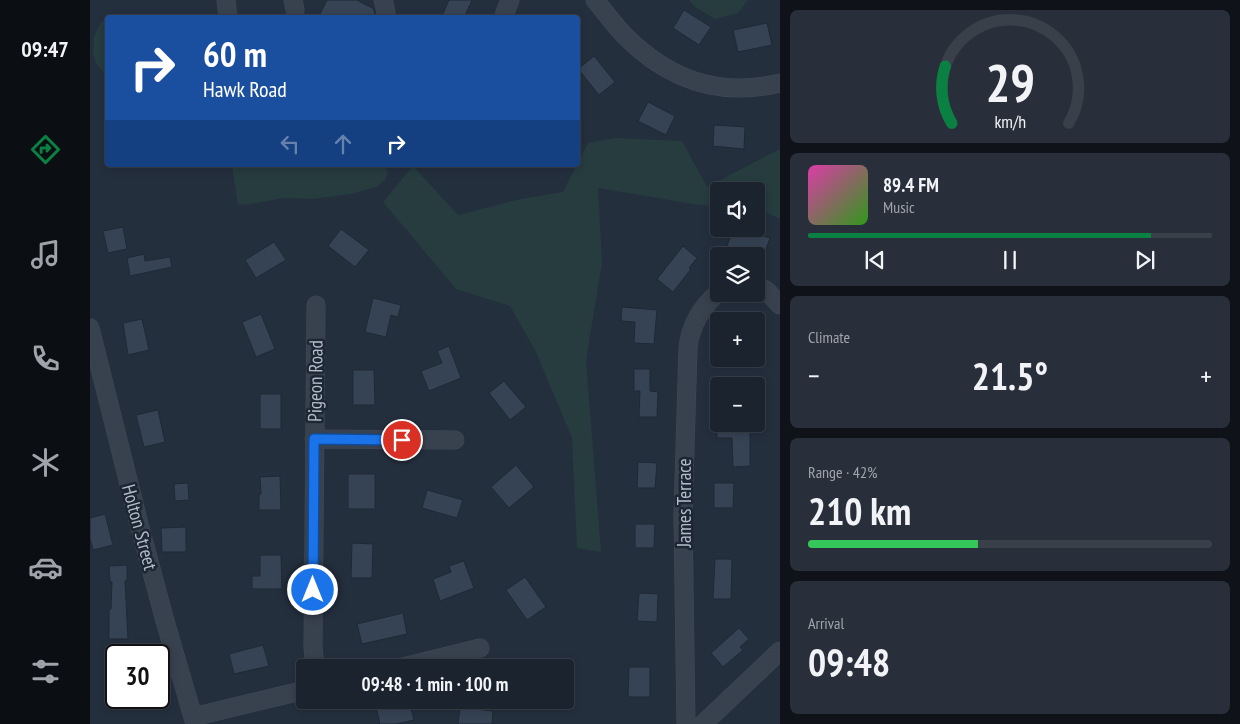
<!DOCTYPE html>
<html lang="en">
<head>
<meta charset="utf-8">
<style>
	:root { --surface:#1b232e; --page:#282f3a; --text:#f1f3f6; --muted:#a0a4aa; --line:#39404a; --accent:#0b8043 }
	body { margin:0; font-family:"PT Sans Narrow",sans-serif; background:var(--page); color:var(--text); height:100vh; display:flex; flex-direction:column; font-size:19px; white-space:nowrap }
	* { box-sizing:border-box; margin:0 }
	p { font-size:16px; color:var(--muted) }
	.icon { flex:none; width:28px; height:28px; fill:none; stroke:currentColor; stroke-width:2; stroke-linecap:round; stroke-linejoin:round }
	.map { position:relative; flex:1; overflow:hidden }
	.side { display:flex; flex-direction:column; gap:10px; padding:10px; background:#0f1319; width:460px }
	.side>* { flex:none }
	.banner { position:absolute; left:15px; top:15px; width:475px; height:152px; border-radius:5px; box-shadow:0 2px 8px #0003,0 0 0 1px var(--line); background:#1a4fa0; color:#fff; overflow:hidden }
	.controls { position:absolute; left:620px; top:182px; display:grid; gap:10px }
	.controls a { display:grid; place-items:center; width:55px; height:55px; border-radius:5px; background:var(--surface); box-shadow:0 2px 8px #0003,0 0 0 1px var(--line); font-size:25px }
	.speed { position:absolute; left:15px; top:644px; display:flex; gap:10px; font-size:25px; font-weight:700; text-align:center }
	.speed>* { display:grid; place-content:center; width:65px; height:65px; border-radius:50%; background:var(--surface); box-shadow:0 2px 8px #0003,0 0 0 1px var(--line); line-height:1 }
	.speed .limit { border:2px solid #111; border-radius:8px; background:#fff; color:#111 }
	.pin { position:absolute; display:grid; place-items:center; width:42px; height:42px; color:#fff; margin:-21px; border:2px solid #fff; border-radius:50%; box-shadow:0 1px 5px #0007 }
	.me { position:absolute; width:55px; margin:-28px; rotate:0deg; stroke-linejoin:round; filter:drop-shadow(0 0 4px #0008) }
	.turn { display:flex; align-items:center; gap:18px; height:105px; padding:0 15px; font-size:22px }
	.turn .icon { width:65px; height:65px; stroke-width:2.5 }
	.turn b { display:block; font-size:35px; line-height:42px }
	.lanes { display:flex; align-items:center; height:48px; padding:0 15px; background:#0003; justify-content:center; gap:25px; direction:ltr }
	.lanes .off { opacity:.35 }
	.big { font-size:38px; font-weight:800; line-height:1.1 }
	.side .card { flex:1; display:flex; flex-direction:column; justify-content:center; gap:8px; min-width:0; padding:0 18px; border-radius:8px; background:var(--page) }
	.side .dial { align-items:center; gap:0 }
	.dial svg { height:130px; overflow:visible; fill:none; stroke:var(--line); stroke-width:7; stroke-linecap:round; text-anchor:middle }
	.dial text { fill:var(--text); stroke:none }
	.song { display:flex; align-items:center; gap:15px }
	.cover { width:60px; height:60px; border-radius:8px; background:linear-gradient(135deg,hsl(320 70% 55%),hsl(110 70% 35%)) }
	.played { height:5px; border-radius:2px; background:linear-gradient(90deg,var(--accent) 85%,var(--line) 85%) }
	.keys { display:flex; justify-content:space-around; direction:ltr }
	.heat { display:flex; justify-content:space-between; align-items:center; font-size:28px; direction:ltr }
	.charge { height:8px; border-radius:4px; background:linear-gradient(90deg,#34c759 42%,var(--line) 0) }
	.trip { position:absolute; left:206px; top:659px; width:278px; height:50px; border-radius:5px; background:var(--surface); box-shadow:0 2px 8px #0003,0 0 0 1px var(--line); font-weight:800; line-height:50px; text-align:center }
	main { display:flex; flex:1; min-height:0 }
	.tabs { display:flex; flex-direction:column; width:90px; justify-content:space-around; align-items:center; background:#0b0e12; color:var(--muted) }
	.tabs .icon { width:35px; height:35px }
	.tabs .on { color:var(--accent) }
	.tabs b { font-size:22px; color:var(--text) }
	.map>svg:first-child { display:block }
</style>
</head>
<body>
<main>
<nav class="tabs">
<b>09:47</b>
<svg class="icon on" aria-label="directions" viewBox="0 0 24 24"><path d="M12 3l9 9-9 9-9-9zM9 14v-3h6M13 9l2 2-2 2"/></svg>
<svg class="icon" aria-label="music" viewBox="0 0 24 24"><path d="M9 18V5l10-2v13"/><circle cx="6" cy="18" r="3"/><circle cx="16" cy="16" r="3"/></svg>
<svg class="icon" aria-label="phone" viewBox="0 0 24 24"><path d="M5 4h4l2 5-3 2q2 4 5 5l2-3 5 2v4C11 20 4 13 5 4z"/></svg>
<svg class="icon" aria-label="climate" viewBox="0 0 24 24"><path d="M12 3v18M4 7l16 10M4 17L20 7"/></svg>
<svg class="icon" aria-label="car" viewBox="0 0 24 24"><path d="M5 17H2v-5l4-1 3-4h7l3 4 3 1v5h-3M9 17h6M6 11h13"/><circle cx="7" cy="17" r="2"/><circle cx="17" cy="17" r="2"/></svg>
<svg class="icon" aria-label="filters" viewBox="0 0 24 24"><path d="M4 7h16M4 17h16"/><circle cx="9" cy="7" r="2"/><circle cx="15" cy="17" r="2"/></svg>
</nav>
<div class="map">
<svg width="690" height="724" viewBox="0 0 690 724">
	<rect width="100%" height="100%" fill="#242f3e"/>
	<path fill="#263c3f" d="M599,0H658L648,13L625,19L604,6Z
		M17,19V73L13,72L6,63L3,52L4,37L11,22Z
		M525,138L592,141L617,187L690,149V219L678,213L666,211V191H629V207L603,204L508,188L512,263L496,360L511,552L487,548L482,438L445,350L420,306L366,289L293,202L323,166L368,215L431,199L473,192L498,143Z
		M142,165H294L298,173L295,180L286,187L261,194L223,199L194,198L161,204L148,205Z"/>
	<path fill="#364354" stroke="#1f2835" d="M237,0H267L284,9L285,18H228Z
		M359,0H382L374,18H351Z
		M594,10L621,27L609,45L583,28Z
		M677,23L682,45L648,52L643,30Z
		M504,56L525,82L509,95L488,69Z
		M558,102L585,116L576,135L548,121Z
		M624,125L655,127L654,149L623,146Z
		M33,227L37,249L18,253L13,231Z
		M251,229L279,250L265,267L238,246Z
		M643,229H651L680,238L673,258L637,246Z
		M184,242L196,260L166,278L155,260Z
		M593,246L607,258L599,268L601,269L583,292L567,279Z
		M54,254L55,261L80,257L82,267L40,276L37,258Z
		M283,298L311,305L308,317L301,315L296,337L275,332Z
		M532,307L567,310L564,344L544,343L545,322L531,321Z
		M171,314L185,349L166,357L152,322Z
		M52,319L59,350L38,355L33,323Z
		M359,346L371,378L339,391L331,371L352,363L347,351Z
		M544,369H560V391L568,392L567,417H549L550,391H544Z
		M263,370H284L285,405H263Z
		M414,381L436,407L420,420L399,393Z
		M170,394H191V429H170Z
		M68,410L75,442L54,447L46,415Z
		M627,424H660V466L643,467L642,438H627Z
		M548,462L567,463L565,488H547Z
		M426,465L444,487L419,508L401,487Z
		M258,474H285V509H258Z
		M190,476L191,510H169V494H171L170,477Z
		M98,483L99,500L85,501L84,484Z
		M624,483H644L643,508H624Z
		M337,490L373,500L367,518L332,508Z
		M15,514L23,545L3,550L0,538V518Z
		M545,524H565L564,548H545Z
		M96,527V552H72L71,528Z
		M262,543L283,544L282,578H261Z
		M170,555H191L192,589H162V576H170Z
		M625,559H642L641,599H623Z
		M374,561L384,588L350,601L343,579L361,572L359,566Z
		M37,565V581H35L38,639H19V609H21L22,582H20L19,566Z
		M435,577L456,607L437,620L416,590Z
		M549,593L568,594L567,622L547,621Z
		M313,613L317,634L272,644L267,624Z
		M649,628L659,639L650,647L653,650L633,667L621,653Z
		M173,645L179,666L144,674L139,654Z
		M539,667H560V697H538Z
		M315,700H319L324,720L306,724H290L286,707Z
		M370,707L403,711L402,724H368Z"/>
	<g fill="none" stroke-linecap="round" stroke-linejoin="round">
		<defs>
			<path id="minor" d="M136,0L138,18
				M203,0L205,10
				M293,0L296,12L295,18
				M505,0C515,12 524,25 535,36C579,80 629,98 690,83
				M413,18L420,0
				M666,285L676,290L690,305
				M0,328L49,524L75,621L105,724
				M224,439L365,440
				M225,668L223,647L226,305
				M309,668L390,648
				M103,717L215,690
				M596,724L593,515L598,348C600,326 612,306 629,292
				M613,724L690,651"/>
		</defs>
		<use href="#minor" stroke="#414a57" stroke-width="19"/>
		<use href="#minor" stroke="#38414e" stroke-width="18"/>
	</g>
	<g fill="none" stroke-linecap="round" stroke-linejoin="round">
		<defs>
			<path id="route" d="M223,590L224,439L312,440"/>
		</defs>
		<use href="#route" stroke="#114b97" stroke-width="12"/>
		<use href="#route" stroke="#1a73e8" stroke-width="9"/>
	</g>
	<g text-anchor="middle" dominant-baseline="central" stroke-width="5" stroke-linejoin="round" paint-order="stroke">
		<g font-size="19" fill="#b4bcc9" stroke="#1d2633">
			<text transform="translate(225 381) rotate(-89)">Pigeon Road</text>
			<text transform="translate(594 503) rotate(-90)">James Terrace</text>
			<text transform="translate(50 527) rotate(75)">Holton Street</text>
		</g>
	</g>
</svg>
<div class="controls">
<a><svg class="icon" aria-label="sound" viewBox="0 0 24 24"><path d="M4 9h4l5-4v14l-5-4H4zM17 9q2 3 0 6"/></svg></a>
<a><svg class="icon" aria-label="layers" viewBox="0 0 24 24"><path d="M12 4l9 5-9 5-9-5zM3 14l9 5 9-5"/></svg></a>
<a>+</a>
<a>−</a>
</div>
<div class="speed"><div class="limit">30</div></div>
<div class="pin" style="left:312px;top:440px;background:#d93025"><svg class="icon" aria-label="arrive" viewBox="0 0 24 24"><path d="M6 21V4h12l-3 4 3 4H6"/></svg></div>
<svg class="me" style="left:223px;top:590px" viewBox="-20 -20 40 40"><circle r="17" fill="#1a73e8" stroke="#fff" stroke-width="3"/><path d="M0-11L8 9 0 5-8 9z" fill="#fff"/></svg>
<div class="trip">09:48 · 1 min · 100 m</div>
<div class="banner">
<div class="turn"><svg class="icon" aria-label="right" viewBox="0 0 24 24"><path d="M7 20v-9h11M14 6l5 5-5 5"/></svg><div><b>60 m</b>Hawk Road</div></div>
<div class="lanes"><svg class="icon off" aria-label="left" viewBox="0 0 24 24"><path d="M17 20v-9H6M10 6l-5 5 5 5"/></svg><svg class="icon off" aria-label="ahead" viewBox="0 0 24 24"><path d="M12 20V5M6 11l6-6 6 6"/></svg><svg class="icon" aria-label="right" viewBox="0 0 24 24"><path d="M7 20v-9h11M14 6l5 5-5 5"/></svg></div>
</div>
</div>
<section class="side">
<div class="card dial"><svg viewBox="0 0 100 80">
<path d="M14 69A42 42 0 1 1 86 69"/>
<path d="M14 69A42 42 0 0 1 10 34" stroke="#0b8043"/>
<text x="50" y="56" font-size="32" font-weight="700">29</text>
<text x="50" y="72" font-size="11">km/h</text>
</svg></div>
<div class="card">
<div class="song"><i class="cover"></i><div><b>89.4 FM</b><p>Music</p></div></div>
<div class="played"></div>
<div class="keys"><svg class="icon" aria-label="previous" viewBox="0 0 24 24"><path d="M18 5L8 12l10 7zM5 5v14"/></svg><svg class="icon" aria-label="pause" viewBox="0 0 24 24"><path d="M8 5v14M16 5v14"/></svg><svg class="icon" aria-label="next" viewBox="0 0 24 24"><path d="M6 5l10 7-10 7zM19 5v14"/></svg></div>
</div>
<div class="card"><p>Climate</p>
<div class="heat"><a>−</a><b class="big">21.5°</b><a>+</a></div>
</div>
<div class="card"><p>Range · 42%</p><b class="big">210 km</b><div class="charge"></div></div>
<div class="card"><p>Arrival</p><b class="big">09:48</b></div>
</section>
</main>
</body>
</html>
